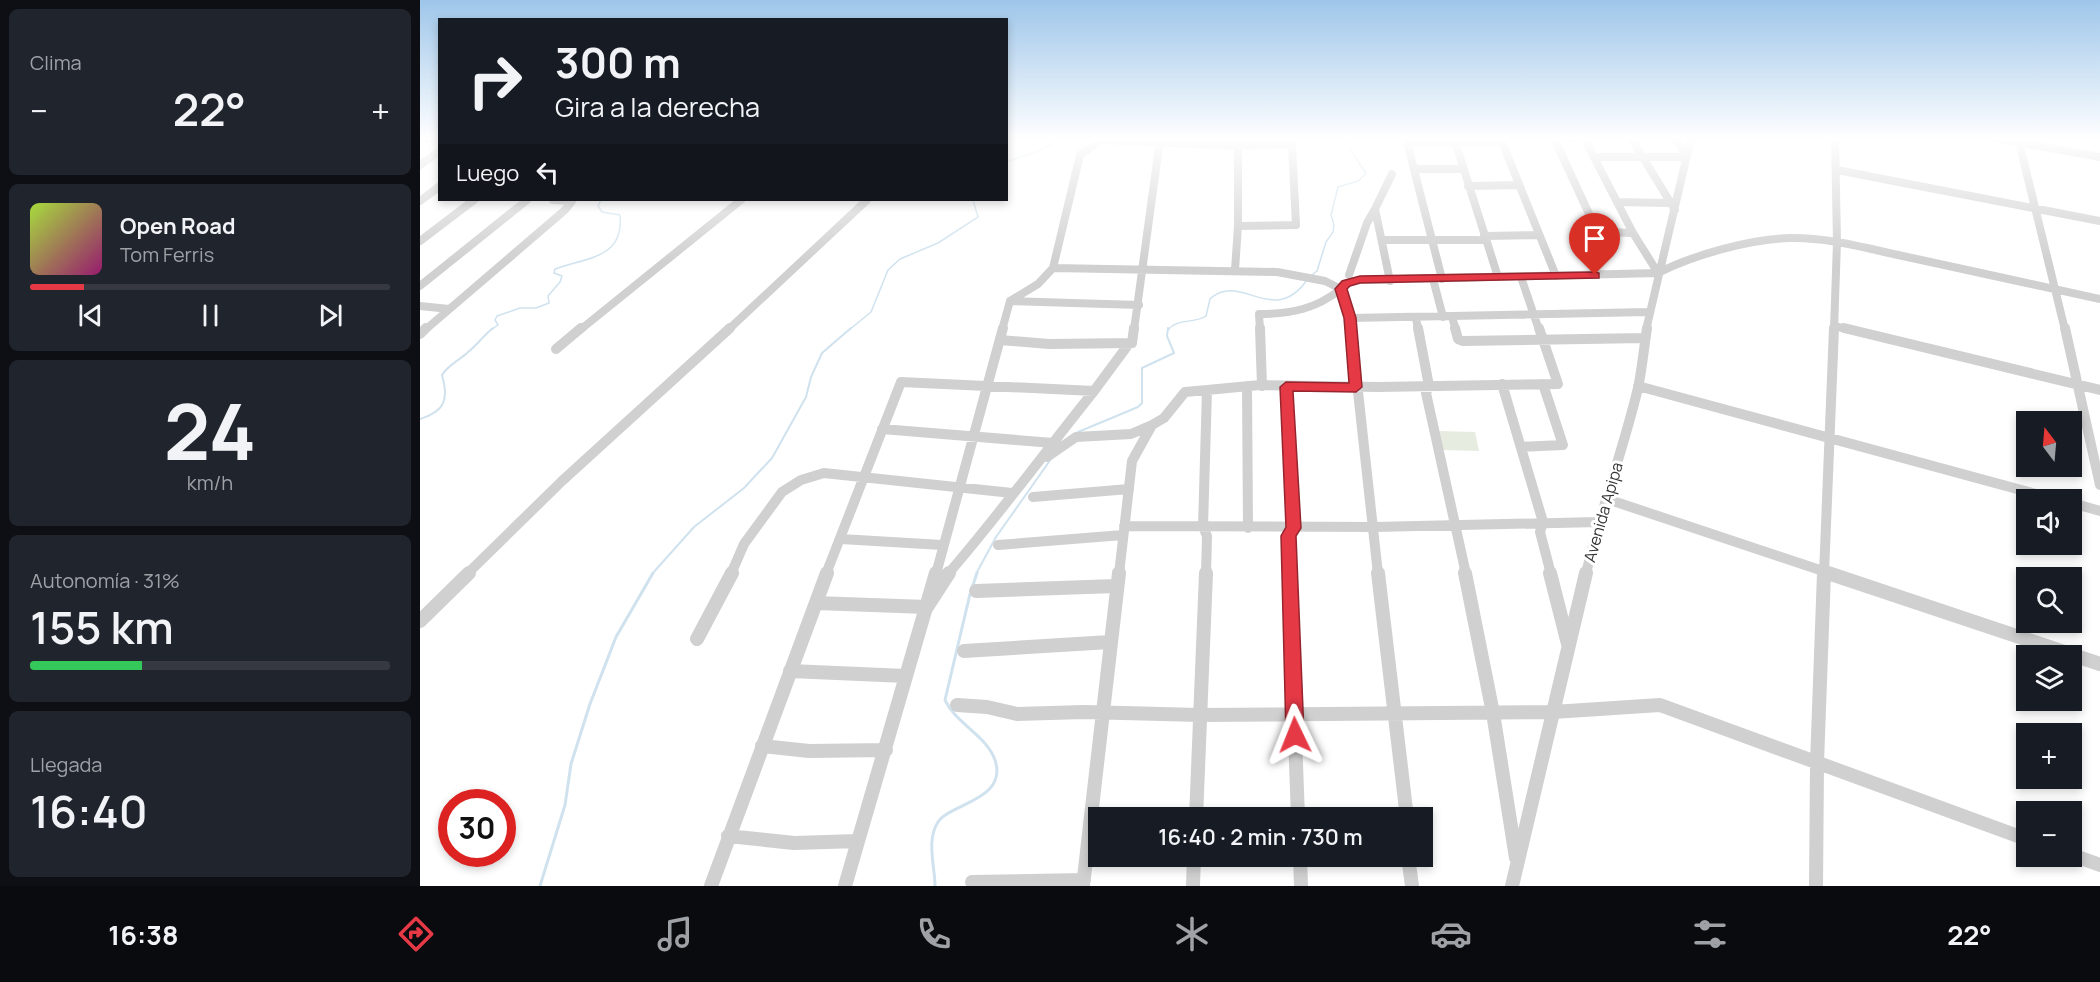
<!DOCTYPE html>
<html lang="es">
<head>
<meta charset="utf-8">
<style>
	:root { --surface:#171b24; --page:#20242c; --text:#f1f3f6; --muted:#9ea1a6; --line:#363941; --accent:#e63946 }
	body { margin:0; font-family:Manrope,sans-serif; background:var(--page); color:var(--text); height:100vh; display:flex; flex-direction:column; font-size:22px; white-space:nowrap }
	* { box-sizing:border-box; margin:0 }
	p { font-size:20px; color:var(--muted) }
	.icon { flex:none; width:33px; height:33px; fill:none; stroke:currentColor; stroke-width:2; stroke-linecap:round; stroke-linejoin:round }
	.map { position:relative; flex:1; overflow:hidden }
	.side { display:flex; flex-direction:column; gap:9px; padding:9px; background:#0d0f14; width:420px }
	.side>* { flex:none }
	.hud { position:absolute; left:18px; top:18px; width:570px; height:183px; border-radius:0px; box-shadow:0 3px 9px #0003; background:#171b24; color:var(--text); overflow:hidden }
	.needle { width:39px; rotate:344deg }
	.controls { position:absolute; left:1596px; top:411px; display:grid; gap:12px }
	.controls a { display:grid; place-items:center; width:66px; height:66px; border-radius:0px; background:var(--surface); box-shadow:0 3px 9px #0003; font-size:30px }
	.speed { position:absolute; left:18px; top:789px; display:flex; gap:12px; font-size:30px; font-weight:700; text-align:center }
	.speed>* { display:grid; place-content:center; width:78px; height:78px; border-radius:50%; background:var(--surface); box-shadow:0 3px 9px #0003; line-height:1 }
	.speed .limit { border:9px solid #d22; background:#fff; color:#111 }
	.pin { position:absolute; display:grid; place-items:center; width:51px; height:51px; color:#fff; margin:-62px -26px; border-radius:50% 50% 50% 0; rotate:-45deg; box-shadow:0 0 6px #0007 }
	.pin .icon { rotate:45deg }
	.me { position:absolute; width:66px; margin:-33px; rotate:358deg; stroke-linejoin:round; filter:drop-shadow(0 0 4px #0008) }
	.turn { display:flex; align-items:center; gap:21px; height:126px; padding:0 18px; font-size:27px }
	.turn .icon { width:78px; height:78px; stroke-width:2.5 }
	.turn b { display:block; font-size:42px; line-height:51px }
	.then { display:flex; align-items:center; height:57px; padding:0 18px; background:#0003; gap:12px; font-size:22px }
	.big { font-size:45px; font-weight:600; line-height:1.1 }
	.side .tile { flex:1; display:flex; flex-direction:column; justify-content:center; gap:9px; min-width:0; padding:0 21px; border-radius:9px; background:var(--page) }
	.side .dial { align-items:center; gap:0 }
	.dial b { font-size:78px; line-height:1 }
	.song { display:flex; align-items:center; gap:18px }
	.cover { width:72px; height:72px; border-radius:9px; background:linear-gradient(135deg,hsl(80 70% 55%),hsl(320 70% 35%)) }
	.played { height:6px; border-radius:3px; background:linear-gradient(90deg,var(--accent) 15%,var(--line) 15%) }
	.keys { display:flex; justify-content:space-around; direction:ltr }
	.heat { display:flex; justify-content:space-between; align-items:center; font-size:33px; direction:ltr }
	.charge { height:9px; border-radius:4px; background:linear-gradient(90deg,#34c759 31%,var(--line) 0) }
	.trip { position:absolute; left:668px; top:807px; width:345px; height:60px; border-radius:0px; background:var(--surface); box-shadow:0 3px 9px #0003; font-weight:600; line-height:60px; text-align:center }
	.tab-bar { display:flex; height:96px; justify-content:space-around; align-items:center; background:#090b0e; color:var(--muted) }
	.tab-bar .icon { width:42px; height:42px }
	.tab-bar .on { color:var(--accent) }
	.tab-bar b { font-size:27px; color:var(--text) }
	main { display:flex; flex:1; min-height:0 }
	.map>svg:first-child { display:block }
</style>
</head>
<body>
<main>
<section class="side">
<div class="tile"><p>Clima</p>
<div class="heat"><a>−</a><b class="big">22°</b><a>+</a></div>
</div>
<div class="tile">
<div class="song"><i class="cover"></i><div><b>Open Road</b><p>Tom Ferris</p></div></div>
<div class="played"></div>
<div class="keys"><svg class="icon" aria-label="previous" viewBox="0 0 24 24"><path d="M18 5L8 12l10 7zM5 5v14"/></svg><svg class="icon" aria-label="pause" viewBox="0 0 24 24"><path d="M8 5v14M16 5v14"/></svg><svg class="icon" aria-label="next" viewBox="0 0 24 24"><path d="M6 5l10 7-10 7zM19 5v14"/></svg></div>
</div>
<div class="tile dial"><b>24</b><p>km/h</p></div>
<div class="tile"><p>Autonomía · 31%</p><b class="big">155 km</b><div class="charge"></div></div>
<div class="tile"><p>Llegada</p><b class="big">16:40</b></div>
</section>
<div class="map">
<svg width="1680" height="886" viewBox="0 0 1680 886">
	<rect width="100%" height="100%" fill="#fff"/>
	<path fill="#e6ecdf" d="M1019,431L1055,432L1059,451L1022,450Z"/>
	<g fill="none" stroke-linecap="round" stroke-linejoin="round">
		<path stroke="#cfe2ee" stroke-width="1.5" d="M586,162L621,150L643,138
			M891,276L897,271L906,242L913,232L914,225L911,215L918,187L938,181L946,173L926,144L931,138
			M71,330L78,325L75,320L77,316L100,308H116L129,303L128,296L140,282L142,276L134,273L135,269C167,257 204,259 200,215L182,212L178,206L181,200
			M429,330L451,312L468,270L480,259L518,243L558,217L553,200
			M748,330C757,318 774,324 786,316L790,299C821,271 853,328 887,280"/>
		<path stroke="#cfe2ee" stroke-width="2" d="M0,419C25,411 29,400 22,375C28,365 40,360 48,352C57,345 63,336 73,328
			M658,432L718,407L722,403V368L754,353L747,336L748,328
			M232,574L274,527L324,488L352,458L386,397L391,377L402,353L431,328
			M556,574L576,537L631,459"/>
		<path stroke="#cfe2ee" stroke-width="3" d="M552,588L557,573
			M120,886L145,805L151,764L170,704L196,637L233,573
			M515,886C515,867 506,840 518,822C531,803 588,800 575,760C566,735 536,724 525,700L550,594"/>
		<path stroke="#d0d0d0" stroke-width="8" d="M4,138L20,139
			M1034,138L1078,277
			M1134,138L1176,229L1183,232L1213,233
			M1140,138H1165
			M1164,138L1213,233L1238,273
			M1211,138L1255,210
			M1255,138L1267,157
			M1572,138L1680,157
			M1598,138L1645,330
			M1174,157H1267
			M0,165L20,151
			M994,169H1043
			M1417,170L1680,221
			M1048,186L1099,185
			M0,201L20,186
			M1198,202L1250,203
			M1064,236L1118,235
			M962,240H1066
			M0,241L54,200
			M633,268L857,272L905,281L921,289C896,309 871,314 839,314L840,330
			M815,270L818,226V146
			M929,275L947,223L955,209
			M1101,277L1119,330
			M1013,279L1023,317
			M1022,279L987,142H1082L1136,276
			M970,281L955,209L972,174
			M0,286L107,200
			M590,301L719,305
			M0,306L29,309
			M1032,317L1036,330
			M930,318L1229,312
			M996,318L998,330
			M1414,326L1431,330
			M5,330L145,210L152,201L133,200
			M160,330L321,200
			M308,330L447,200
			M582,330L590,301L618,284L633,268L660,155L681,140L818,146L872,144L876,225L818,226
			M714,330L740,139
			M931,330L930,318L921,289L926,283L940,280L1238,273C1273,255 1330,239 1370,238C1411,237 1452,250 1492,258C1555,272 1617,285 1680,299
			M1226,330L1271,138
			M1414,330L1417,242L1415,138"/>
		<path stroke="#d0d0d0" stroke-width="10" d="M840,328L842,386
			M931,328L958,574
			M998,328L1009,386L1006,393L1046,574
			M1035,328L1038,339L1043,341L1225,338
			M1424,328L1680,390
			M1645,328L1680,485
			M0,334L6,328
			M580,340L629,344L712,343L714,328
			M136,349L161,328
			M1082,384L1123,522L1120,532L1131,574
			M827,386L828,528
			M1218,386L1638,500
			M866,387L874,527L868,536L869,574
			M462,429L633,443
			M1101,447L1143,445L1123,384
			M627,457L656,437L711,434L732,425
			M613,497L709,489
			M1187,499L1412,574
			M1652,503L1680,511
			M704,526L954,527L1178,522
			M421,539L522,545
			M578,545L703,535
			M47,574L142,481L310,328
			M311,574L324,544L362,492L381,480L404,473L592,493
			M406,574L481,382L674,391L708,345
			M516,574L583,328
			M528,574C579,515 625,452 674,391
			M699,574L712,461L732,425L744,418L765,392L787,390
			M786,574L787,536L783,527L787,390L840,385L958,387L1138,384L1119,328
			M1166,574C1180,511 1203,451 1218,388C1222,369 1224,348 1227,328
			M1404,574L1414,328"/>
		<path stroke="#d0d0d0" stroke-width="14" d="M869,573L878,818
			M958,573L987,818
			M1045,573L1073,713L1096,858
			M1130,573L1148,644
			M1408,573L1680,664
			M556,591L696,586
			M396,603L507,607L529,573
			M0,621L49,573
			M277,639L312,573
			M544,651L690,642
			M370,671L486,676
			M537,705L567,707L597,714L664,712L780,715L1133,712L1240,705L1606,839
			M342,746L389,751L466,750
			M776,818L786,573
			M308,836L374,843L438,841
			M1652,855L1680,865
			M880,856L881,886
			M988,856L992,886
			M552,882L664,880
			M291,886L407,573
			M425,886L516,573
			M663,886L699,573
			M773,886L774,856
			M1092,886L1166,573
			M1396,886L1397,763L1404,573"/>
	</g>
	<linearGradient id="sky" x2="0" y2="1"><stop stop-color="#9ec6ea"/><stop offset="0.53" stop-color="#fff"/><stop offset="1" stop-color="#fff" stop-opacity="0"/></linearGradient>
	<rect width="1680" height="262" fill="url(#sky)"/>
	<path fill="#e63946" stroke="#96252e" stroke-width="1.5" d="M1175,272L1179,273V278L940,283L930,286L927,289L936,318L942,387L936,392L873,391L881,528L876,536L884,735L881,741L875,743L869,741L866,735L861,536L866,527L860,387L866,382L929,383L924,318L915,289L922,281L940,276Z"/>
	<g text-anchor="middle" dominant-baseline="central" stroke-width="6" stroke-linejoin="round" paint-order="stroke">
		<g font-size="16" fill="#333" stroke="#fff">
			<text transform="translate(1183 512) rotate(-74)">Avenida Apipa</text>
		</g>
	</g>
</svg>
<div class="controls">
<a><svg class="needle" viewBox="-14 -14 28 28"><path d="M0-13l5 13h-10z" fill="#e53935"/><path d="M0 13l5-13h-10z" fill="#9ea1a6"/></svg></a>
<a><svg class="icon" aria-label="sound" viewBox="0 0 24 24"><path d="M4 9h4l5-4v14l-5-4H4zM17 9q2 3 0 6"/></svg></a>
<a><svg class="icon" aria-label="search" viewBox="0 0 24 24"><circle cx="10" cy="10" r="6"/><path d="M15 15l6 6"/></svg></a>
<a><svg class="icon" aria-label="layers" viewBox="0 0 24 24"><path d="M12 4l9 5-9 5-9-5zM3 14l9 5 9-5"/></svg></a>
<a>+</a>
<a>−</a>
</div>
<div class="speed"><div class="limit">30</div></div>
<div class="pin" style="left:1175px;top:275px;background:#d93025"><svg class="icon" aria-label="arrive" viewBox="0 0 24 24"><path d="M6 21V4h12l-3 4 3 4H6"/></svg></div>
<svg class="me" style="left:875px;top:735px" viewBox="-20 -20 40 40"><path d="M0-17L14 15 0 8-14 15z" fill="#e63946" stroke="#fff" stroke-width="4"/></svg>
<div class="trip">16:40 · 2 min · 730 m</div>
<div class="hud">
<div class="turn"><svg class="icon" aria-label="right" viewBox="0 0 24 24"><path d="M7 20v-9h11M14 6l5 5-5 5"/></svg><div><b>300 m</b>Gira a la derecha</div></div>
<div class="then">Luego<svg class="icon" aria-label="left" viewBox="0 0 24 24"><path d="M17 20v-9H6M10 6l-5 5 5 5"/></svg></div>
</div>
</div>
</main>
<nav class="tab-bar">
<b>16:38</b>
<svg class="icon on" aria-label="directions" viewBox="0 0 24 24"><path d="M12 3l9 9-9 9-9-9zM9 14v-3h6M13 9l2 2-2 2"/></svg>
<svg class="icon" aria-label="music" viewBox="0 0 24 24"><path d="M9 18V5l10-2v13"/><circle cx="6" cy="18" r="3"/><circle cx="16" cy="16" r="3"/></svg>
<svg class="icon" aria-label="phone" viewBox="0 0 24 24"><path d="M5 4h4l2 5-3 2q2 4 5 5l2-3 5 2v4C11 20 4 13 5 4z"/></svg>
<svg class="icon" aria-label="climate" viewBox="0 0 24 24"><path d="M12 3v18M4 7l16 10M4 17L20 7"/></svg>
<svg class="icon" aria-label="car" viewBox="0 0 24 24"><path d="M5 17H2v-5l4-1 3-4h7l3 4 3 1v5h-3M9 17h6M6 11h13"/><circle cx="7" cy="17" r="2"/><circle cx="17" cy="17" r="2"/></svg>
<svg class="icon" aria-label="filters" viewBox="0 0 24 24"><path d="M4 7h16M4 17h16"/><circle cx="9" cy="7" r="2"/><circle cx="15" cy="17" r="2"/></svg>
<b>22°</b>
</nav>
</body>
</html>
